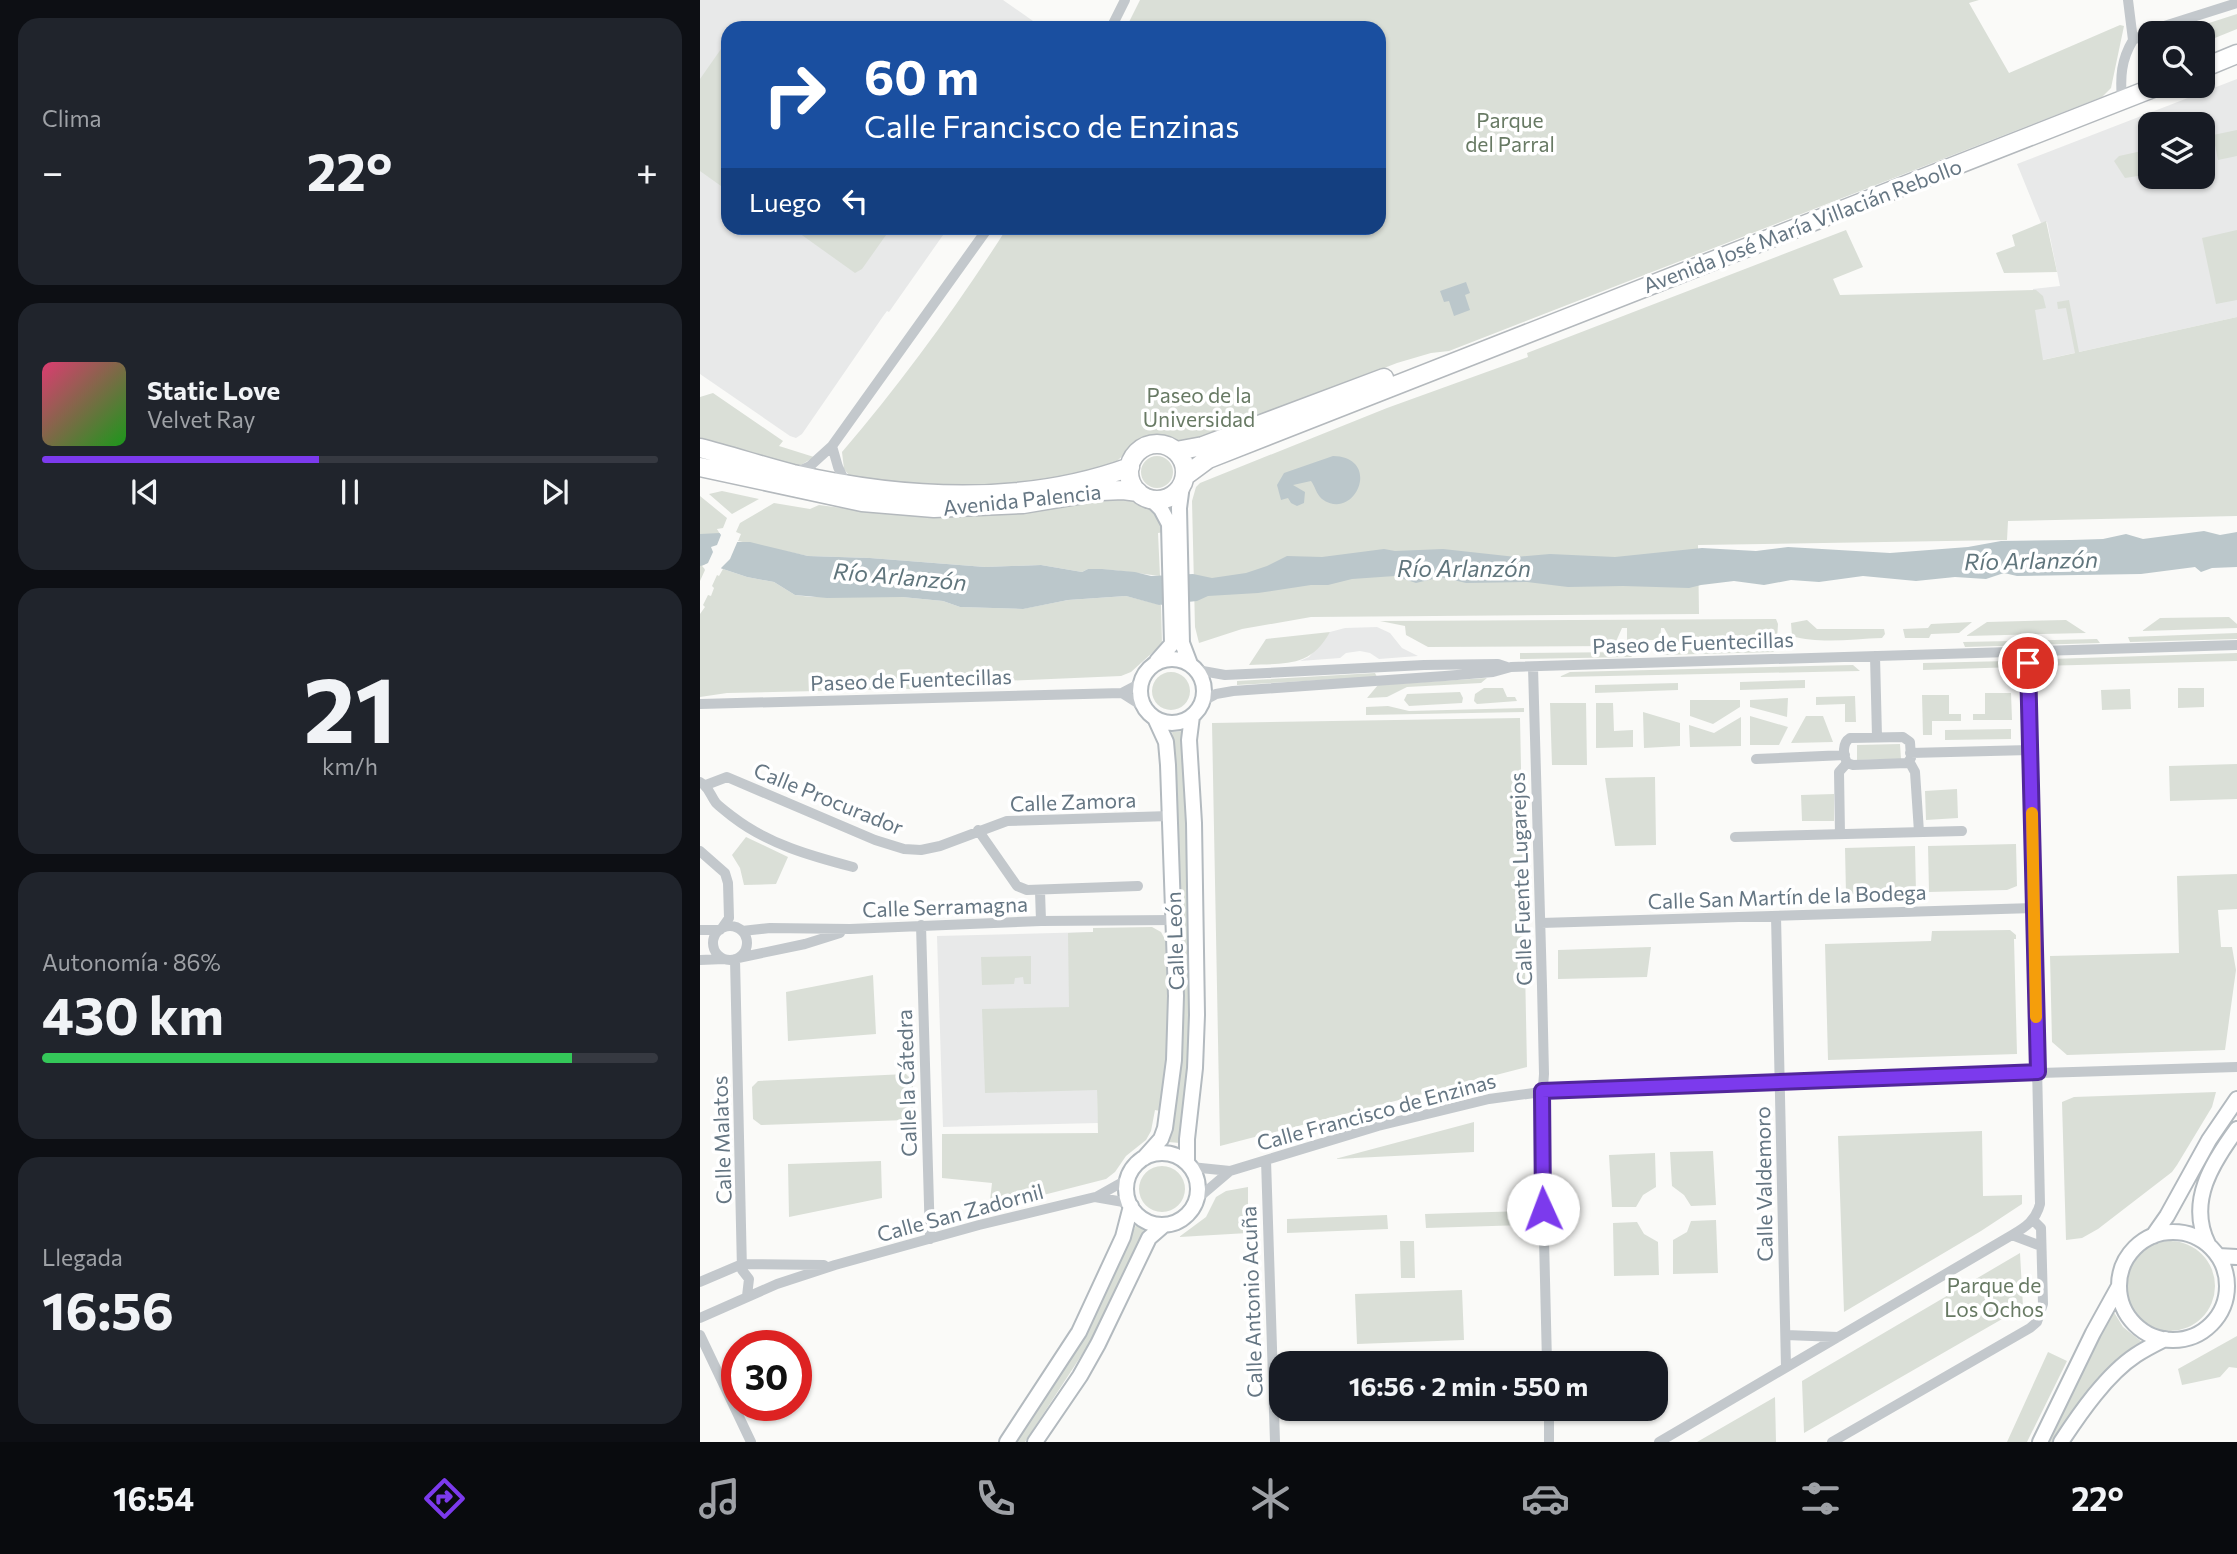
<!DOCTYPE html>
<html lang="es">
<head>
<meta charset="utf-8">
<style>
	:root { --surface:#171b24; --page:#20242c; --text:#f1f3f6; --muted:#9ea1a6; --line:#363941; --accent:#7c3aed }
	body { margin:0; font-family:Commissioner,sans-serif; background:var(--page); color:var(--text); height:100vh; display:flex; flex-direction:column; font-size:26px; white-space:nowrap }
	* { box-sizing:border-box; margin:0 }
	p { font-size:23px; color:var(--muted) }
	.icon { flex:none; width:38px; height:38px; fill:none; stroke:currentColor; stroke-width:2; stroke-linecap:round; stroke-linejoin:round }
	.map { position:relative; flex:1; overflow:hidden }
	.sheet { display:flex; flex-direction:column; gap:18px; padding:18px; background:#0d0f14; width:700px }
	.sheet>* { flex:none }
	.banner { position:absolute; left:21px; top:21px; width:665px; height:214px; border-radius:21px; box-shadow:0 2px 5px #0004; background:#1a4fa0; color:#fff; overflow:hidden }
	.tools { position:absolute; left:1438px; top:21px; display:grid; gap:14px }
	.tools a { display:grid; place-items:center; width:77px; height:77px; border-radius:14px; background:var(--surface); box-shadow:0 2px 5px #0004; font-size:35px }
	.speed { position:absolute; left:21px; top:1330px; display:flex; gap:14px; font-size:35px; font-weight:700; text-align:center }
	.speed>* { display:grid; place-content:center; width:91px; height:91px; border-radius:50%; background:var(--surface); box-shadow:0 2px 5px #0004; line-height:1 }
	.speed .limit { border:10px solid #d22; background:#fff; color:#111 }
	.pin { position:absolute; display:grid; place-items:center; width:60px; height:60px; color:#fff; margin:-30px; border:4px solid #fff; border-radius:50%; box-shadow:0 2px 7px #0007 }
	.me { position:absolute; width:77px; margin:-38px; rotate:358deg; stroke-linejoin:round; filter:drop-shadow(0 0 5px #0008) }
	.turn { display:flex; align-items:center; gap:24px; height:147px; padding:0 28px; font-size:32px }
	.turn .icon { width:91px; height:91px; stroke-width:2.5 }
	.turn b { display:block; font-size:49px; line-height:60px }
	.then { display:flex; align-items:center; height:66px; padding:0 28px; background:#0003; gap:14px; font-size:26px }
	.big { font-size:52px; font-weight:700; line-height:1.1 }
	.sheet .card { flex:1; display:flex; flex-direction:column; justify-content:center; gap:10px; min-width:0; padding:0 24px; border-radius:21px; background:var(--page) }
	.sheet .dial { align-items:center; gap:0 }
	.dial b { font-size:91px; line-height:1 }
	.song { display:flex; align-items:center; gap:21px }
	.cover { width:84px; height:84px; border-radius:10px; background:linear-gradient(135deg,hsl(340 70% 55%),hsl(120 70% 35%)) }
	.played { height:7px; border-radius:4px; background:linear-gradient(90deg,var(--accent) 45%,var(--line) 45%) }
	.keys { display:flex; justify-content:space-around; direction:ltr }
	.heat { display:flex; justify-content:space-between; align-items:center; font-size:38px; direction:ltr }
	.charge { height:10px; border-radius:5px; background:linear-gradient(90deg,#34c759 86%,var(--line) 0) }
	.trip { position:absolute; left:569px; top:1351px; width:399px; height:70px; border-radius:21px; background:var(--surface); box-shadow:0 2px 5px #0004; font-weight:700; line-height:70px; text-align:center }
	.menu { display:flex; height:112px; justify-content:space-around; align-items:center; background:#090b0e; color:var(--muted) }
	.menu .icon { width:49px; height:49px }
	.menu .on { color:var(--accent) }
	.menu b { font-size:32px; color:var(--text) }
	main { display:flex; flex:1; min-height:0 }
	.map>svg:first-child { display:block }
</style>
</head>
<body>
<main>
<section class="sheet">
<div class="card"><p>Clima</p>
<div class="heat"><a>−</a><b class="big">22°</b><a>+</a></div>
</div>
<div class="card">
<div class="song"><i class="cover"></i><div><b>Static Love</b><p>Velvet Ray</p></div></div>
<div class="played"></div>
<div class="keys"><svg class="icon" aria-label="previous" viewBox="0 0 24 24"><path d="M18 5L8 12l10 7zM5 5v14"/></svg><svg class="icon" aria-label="pause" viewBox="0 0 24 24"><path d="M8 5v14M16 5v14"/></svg><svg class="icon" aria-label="next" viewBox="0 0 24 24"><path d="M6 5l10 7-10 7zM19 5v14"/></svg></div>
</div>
<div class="card dial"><b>21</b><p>km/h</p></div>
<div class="card"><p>Autonomía · 86%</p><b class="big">430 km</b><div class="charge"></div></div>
<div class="card"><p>Llegada</p><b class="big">16:56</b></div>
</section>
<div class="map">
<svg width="1537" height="1442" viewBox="0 0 1537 1442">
	<rect width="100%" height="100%" fill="#fafaf8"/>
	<path fill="#e8e9e9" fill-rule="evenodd" d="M0,0H303L343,28H28V228H248L189,312L187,311L184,315L102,434L96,438L90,436L0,374Z
		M1537,79V317L1338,361L1333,289L1360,286L1347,222L1341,223L1317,164ZM1451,124H1503V177H1451Z
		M677,627L690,633L702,648L718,656L679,659L670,653L660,651L646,653L640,658L600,661L609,657L630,632L645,628Z
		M393,932L398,1123L243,1127L237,936Z"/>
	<path fill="#dadfd7" d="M440,0H1279L1269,3L1309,73L1420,25L1424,26L1411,88L1402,97L749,351L731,353L697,363L502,439L486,442L461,437H446L436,443L415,463L372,477L267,489L152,479L144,469L142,452C202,382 258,305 307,228H679V28H426Z
		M1537,14V29L1505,42L1503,33H1478Z
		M28,39V191L0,171V79Z
		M1537,130V156L1518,160L1513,135Z
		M1451,149V174L1425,178L1414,161L1419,156Z
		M1346,221L1357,272L1304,273L1296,253L1315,246L1312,235Z
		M92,228H191L162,269L155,273Z
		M1146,230L1163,267L1133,279L1140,295L1336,290L1343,296L1346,308L1335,310L1343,360L1375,353L1366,308L1358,309L1357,302L1369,300L1379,352L1537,317V516L1308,521L1307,540L998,545L999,614L611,617L542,629L499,643L495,627L492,501L496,487L500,483L687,408L828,357L827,353Z
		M1537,230V300L1516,304L1502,238Z
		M13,393L83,441L79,446L114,457L101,465L94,466L0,440V397Z
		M441 472a16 16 0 1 1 32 0a16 16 0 1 1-32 0Z
		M22,491L59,499L32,514L9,494Z
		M0,496L27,518L23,528L17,529L21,535L8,564L3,566L5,570L0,581Z
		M404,497L432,500L458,513L465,532L458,533L460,576L413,570L388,569L382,572L341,565L285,567L170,558L108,556L38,541L41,534L36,532L40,523L74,503L110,509L119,505L157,510Z
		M23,569L47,577L74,582L95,595L111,597H202L243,601L260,607L322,609L368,600L426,596L461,605L462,644L431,672L421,676L303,681L297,687L27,693L0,697V614L5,607L3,605L8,595L11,596L14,588L12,586L17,575L19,576Z
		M1529,617L1537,624V628L1442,631L1460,618Z
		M1076,619L1078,624L1077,639L1065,642L973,644L964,628H961L960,640H927V628H922L914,646L728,647L706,635L705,626L680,621Z
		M1107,620L1117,629H1184L1185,634L1182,638C1153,639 1119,644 1092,636L1091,623Z
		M1366,620L1386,633L1266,636L1287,622Z
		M1272,622L1259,633L1231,634L1229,638H1205L1203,629L1228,628L1231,624Z
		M630,632C610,668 585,663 549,665L566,639Z
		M1537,633V639L1430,642L1428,637Z
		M1397,639L1400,643L1265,647L1263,642Z
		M1070,648L1074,652L963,655L960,650Z
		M929,652L932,657L820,659V653Z
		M1537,653V661L1337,666L1351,659Z
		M1308,661L1314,662L1316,667L1223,670V663Z
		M1153,665L1160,671L859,677L870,672Z
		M452 691a19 19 0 1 1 38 0a19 19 0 1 1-38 0Z
		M675,673L677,677L537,685V681Z
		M787,678L781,683L707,687L687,697L667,698L678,685Z
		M1105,680V688L1040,690V682Z
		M978,683V690L895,693V685Z
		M784,688H803L807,697H815L817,701L777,704L774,701L775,694Z
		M1478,688H1504V707L1478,708Z
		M1430,689L1431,709L1402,710L1401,690Z
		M760,692L763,698L762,703L709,706L704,700L707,694Z
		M1285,693H1311L1312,720H1273V714H1285Z
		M1222,695H1249V714H1261V721H1232V735H1223Z
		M1155,696L1156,722H1145V704L1116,705V697Z
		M1088,698L1087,717L1050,707V700Z
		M990,700H1040V707L1013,724L990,716Z
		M850,703H886L887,765H852Z
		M896,703H913L914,731L933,730V747L896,748Z
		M688,706L709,711L824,708V712L666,715V707Z
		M943,712L980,723V746L944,748Z
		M1050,716L1088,727L1079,745H1050Z
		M1106,716H1123L1133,742L1091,743Z
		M1041,717V746L990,747L989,725L1014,733Z
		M820,718L827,1067L520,1146L512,723Z
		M1311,729V739L1245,740V730Z
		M483,731L491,1004L490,1055L480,1143L468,1142C479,1109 480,1071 481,1037C485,942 478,847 475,753L472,732Z
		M1200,744L1201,759L1157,760V745Z
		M1537,764V799L1470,801L1469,766Z
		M955,777L956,845L915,846L905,778Z
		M1257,789L1258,818L1226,820L1225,791Z
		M1134,794V821H1102L1101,795Z
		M46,837L88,857L76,884L44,885L40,868L32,855Z
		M1316,844L1317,886L1307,890L1229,892L1228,846Z
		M1215,846L1216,893L1146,894L1145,848Z
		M1537,874V909L1518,910L1521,947H1532L1536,970L1525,1050L1367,1055L1352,1042L1350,956L1479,953L1477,876Z
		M452,927L461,932L467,943V1055L460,1111L455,1110L451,1131L446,1140L426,1156L415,1172L406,1179L289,1209L292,1183L242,1178V1134L398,1133L397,1090L285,1093L282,1009L369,1007L368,933L393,932V928Z
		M1310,930L1316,935V939H1314L1317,1054L1128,1060L1125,944L1231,941L1232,931Z
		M951,947L947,977L858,979V950Z
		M331,956V984H324L323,977L315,978L314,984L282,985L281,957Z
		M173,975L176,1034L88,1041L86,992Z
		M206,1074L213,1081V1115L207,1120L61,1125L53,1119L52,1087L58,1081Z
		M1516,1092L1512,1107L1477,1165L1472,1172L1398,1229L1382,1238L1366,1240L1362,1102L1374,1097Z
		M774,1122V1152L635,1159Z
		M1282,1131L1283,1196L1322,1195V1204L1281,1231L1144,1312L1138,1136Z
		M1013,1151L1016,1205L991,1206L984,1195L972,1186L970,1152Z
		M955,1153L956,1187L943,1195L936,1207H912L909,1155Z
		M181,1161L182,1198L89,1217L88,1164Z
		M439 1189a23 23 0 1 1 46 0a23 23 0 1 1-46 0Z
		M548,1187V1233L479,1237L506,1217L516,1197L526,1191Z
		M825,1211V1225L726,1228L725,1214Z
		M687,1215L688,1229L587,1233V1219Z
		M1016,1220L1018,1273L973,1274V1240L987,1232L991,1221Z
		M937,1222L944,1234L958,1242L959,1275L914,1276L913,1223Z
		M436,1225L444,1230L394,1336L325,1442H315L386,1331Z
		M700,1241H714L715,1278H701Z
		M1425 1286a45 45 0 1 1 90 0a45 45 0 1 1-90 0Z
		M1320,1253L1323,1307L1104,1433L1102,1381Z
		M762,1290L764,1340L657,1344L655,1294Z
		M1412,1309L1423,1327L1442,1342C1405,1367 1376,1403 1354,1442H1347Z
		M1537,1336V1368L1529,1367L1520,1377L1482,1385L1478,1369Z
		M1348,1352L1367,1361L1327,1442H1307Z
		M1075,1397L1076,1442H997Z"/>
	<path fill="#bbc7cb" d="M766,282L770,293L765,295L770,310L754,316L749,301L744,302L740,291Z
		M633,456C683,457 655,523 622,499C616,494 615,486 611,481L593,485L605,492L604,503L597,506L591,503L588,498L581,500L577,485L584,473Z
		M1504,531L1520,535L1537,532V567L1512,568L1501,572L1495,567L1441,574L1317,576L1304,573L1286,579L1255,577L1216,581L1163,576L1119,582L1091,580L1064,585L1034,581L1001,585L989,588L923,586L868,587L827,582L766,583L741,577L716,583L695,576L652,579L628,585H611L558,593L508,596L497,601L459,605L426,596L368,600L323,609L260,607L243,601L202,597L127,598L95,595L74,582L47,577L8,564L0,566V534L20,533L37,542H50L108,556L170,558L285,567L341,565L382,572L388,569H402L435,572L451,576L493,574L512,578L546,573L567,566L587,556L622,557L684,549L695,551L743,549L816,557L850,554L915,557L1002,548L1056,551L1088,547L1190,553L1268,547L1301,541L1371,540L1403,539L1426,534L1443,539Z"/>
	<path fill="#fafaf8" d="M17,529L39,538L30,559L21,568V572L8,567L4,568L2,566L8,563L13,552L11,547L17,545L21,535Z"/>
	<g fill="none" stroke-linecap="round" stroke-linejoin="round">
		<defs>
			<path id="secondary" d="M482,485L479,508L482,643L490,664
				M451,499L461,509L469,524L472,644L457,661
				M440 691a32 32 0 1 1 64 0a32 32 0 1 1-64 0Z
				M426 1189a36 36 0 1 1 72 0a36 36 0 1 1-72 0Z
				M444,1158L461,1139L465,1128L474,1060L476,996L468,765L466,742L455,718
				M487,1162V1139L495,1068L497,1015L494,823L489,740L492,716
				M1419 1286a54 54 0 1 1 108 0a54 54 0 1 1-108 0Z
				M1453,1236L1467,1216L1509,1140L1537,1099
				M1508,1244C1487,1202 1512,1163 1537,1129
				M1518,1256L1537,1257
				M307,1442L379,1332L423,1237L431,1206
				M335,1442L380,1376L398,1344L449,1238L464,1225
				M1340,1442L1393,1333L1419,1286
				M1361,1442C1380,1413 1407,1374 1436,1355C1445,1349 1455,1344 1465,1339"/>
			<path id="highway" d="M1503,68L1537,54
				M429 472a28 28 0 1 1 56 0a28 28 0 1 1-56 0Z
				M0,448C31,456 62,466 93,474C203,499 323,506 430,467
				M476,451L503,446L684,378
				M0,467L162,502L234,508L323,504L401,491L423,490L438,492
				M485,476L508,459L1458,86"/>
		</defs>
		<use href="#secondary" stroke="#b3babf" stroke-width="18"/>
		<use href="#highway" stroke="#b4b9bd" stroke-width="21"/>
		<path stroke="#c3c8cc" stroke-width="10" d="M1428,0L1433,40
			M411,28L425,0
			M1422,100C1420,77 1421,60 1433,40L1458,28L1537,3
			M132,446L138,467L146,484
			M95,473L110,466L132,446L288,228
			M1175,656L1177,737
			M833,667L842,986L844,1074L841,1114L847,1363
			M497,670L525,675L724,665L798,664L807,667
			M422,693L444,707
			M503,701L516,694L533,691L745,676L793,672L811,667L1537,645
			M0,704L422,693L441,683
			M1210,753L1330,750
			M1056,759L1145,755
			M1209,761L1215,772L1219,832
			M0,782C9,787 10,795 16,803C21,808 28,813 33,817C68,844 111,856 153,867
			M6,785L27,777L175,840L204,849L221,850L240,846L307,821L470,816
			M278,830L317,886L327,890L438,886
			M1140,834L1139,772L1147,763C1143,755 1142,743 1150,738L1203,737L1210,742L1211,758L1207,763L1153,765L1147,763
			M1035,837L1262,831
			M0,851L25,873L28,883L29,918L22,928
			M340,891L341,921
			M1076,916L1086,1367
			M841,923L1334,908
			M221,925L230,1239
			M13 943a17 17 0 1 1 34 0a17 17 0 1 1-34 0Z
			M0,930H20
			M42,931L70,928L150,929L341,921L473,920
			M38,958L105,944L140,933
			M35,959L42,1270L49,1279L47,1296
			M0,960L24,959
			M566,1160L575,1442
			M491,1167L530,1171L678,1126L789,1099L864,1089L940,1085L1537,1067
			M396,1197L428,1179
			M497,1199L530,1171
			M1312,1235L1341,1246
			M0,1282L42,1264L124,1265
			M0,1318L77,1284L135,1265L279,1225L395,1197L429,1203
			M0,1335L51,1442
			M1086,1335L1138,1337
			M849,1409V1442
			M959,1442L1312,1235C1326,1227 1336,1220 1340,1204L1328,651
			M1132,1442L1330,1328L1337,1322L1343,1304L1341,1228L1333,1220"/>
		<use href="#secondary" stroke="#fff" stroke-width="14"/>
		<use href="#highway" stroke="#fff" stroke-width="18"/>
	</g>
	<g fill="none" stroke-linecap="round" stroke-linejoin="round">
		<defs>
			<path id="route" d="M843,1209L842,1091L1338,1072L1328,663"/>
		</defs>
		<use href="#route" stroke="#51269a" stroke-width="18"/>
		<use href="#route" stroke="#7c3aed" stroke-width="12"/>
		<path stroke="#f59e0b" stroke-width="12" d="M1332,813L1336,1017"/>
	</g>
	<g text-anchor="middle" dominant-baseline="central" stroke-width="7" stroke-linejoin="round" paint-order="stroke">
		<g font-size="21" fill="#687a64" stroke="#fff">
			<text x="810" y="119">Parque<tspan x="810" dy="24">del Parral</tspan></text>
			<text x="499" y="394">Paseo de la<tspan x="499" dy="24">Universidad</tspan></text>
			<text x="1294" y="1284">Parque de<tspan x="1294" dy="24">Los Ochos</tspan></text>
		</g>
		<g font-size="21" fill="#657683" stroke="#fff">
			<text transform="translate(1102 225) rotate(-21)">Avenida José María Villacián Rebollo</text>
			<text transform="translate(322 499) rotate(-6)">Avenida Palencia</text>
			<text transform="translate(993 642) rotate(-2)">Paseo de Fuentecillas</text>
			<text transform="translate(211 679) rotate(-2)">Paseo de Fuentecillas</text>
			<text transform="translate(129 798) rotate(22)">Calle Procurador</text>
			<text transform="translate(373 801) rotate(-2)">Calle Zamora</text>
			<text transform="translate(820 879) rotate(-92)">Calle Fuente Lugarejos</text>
			<text transform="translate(1087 896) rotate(-2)">Calle San Martín de la Bodega</text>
			<text transform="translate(245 906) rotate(-2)">Calle Serramagna</text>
			<text transform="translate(474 941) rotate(-92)">Calle León</text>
			<text transform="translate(206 1083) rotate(-92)">Calle la Cátedra</text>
			<text transform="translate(676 1111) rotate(-15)">Calle Francisco de Enzinas</text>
			<text transform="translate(21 1140) rotate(-92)">Calle Malatos</text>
			<text transform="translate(1063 1184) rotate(-91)">Calle Valdemoro</text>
			<text transform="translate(260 1212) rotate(-15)">Calle San Zadornil</text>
			<text transform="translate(551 1302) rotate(-92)">Calle Antonio Acuña</text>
		</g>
		<g font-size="23" font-style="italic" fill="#60757c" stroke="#fff">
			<text transform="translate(1331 560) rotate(-1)">Río Arlanzón</text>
			<text x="764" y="568">Río Arlanzón</text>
			<text transform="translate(200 576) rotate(5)">Río Arlanzón</text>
		</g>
	</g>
</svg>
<div class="tools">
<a><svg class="icon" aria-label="search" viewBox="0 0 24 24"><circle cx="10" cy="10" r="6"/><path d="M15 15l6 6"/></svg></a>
<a><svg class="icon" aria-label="layers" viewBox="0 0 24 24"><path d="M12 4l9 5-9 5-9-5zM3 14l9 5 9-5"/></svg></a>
</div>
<div class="speed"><div class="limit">30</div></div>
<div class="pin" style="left:1328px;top:663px;background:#d93025"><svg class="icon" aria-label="arrive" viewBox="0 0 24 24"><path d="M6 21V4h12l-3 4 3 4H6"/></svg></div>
<svg class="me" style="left:843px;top:1209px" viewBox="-20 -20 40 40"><circle r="19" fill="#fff"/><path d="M0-13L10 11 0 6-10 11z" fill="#7c3aed"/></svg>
<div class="trip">16:56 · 2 min · 550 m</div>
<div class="banner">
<div class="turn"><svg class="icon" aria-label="right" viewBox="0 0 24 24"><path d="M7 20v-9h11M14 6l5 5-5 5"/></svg><div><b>60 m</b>Calle Francisco de Enzinas</div></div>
<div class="then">Luego<svg class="icon" aria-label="left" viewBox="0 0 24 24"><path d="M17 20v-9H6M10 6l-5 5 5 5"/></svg></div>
</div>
</div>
</main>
<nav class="menu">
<b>16:54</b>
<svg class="icon on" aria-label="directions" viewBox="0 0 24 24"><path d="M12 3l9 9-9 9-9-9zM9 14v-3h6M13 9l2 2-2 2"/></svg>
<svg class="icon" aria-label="music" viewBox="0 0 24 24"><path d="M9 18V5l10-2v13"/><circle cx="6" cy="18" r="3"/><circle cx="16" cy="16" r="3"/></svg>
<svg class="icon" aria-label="phone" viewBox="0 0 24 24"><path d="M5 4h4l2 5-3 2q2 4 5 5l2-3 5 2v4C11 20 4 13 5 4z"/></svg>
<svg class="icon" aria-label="climate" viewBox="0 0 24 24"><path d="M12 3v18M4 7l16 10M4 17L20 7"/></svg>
<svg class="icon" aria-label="car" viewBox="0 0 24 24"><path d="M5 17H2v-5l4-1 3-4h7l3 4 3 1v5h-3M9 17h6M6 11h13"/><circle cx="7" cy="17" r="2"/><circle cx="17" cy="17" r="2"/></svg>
<svg class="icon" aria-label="filters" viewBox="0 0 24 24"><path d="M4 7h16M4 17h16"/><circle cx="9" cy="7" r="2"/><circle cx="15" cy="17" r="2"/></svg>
<b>22°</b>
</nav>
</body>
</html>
